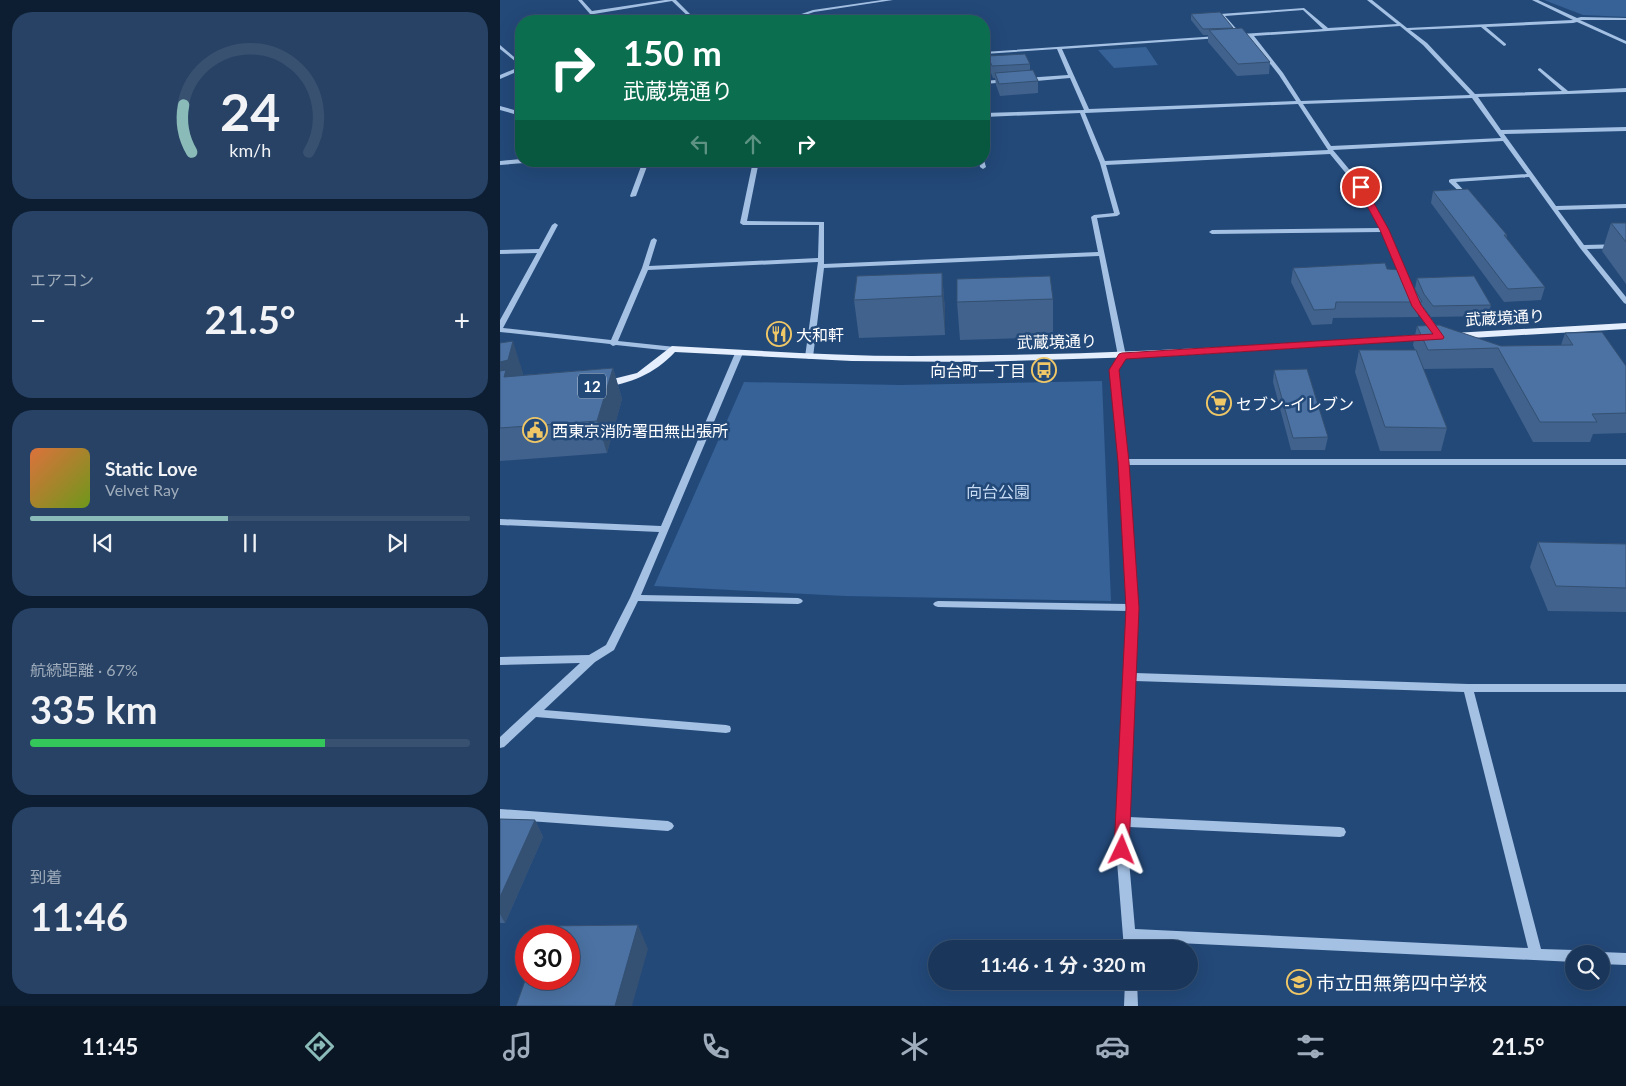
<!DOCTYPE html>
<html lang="ja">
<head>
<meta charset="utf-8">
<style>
	:root { --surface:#1a375b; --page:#274264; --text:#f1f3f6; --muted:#9facbb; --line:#385171; --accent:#8bbbb9 }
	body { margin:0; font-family:Lato,"Noto Sans JP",sans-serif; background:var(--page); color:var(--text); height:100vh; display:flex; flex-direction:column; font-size:19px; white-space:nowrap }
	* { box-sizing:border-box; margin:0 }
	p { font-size:16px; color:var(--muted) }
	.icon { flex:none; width:28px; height:28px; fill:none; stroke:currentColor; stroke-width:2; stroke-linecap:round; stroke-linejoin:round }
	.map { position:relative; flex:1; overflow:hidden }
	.details { display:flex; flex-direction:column; gap:12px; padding:12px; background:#0e1e32; width:500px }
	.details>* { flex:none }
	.top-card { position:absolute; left:15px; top:15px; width:475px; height:152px; border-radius:20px; box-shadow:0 5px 20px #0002,0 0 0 1px var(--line); background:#0b6e4f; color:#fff; overflow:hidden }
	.fabs { position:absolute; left:1065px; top:945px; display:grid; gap:10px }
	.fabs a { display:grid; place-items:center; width:45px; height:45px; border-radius:50%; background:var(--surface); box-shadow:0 5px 20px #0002,0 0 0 1px var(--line); font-size:25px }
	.speed { position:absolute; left:15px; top:925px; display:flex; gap:10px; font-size:25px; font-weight:700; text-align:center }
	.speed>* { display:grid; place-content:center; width:65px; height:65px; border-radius:50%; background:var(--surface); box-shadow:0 5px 20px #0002,0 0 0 1px var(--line); line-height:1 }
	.speed .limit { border:8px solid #d22; background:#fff; color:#111 }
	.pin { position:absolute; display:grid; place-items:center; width:42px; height:42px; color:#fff; margin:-21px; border:2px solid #fff; border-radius:50%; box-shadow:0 1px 5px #0007 }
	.me { position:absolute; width:55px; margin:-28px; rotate:2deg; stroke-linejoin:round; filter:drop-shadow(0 0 4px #0008) }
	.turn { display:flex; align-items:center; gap:18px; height:105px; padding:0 25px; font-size:22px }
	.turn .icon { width:65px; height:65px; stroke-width:2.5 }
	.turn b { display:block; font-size:35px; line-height:42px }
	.lanes { display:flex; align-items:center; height:48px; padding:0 25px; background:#0003; justify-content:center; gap:25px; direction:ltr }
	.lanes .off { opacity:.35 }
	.big { font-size:38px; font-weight:700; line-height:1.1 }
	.details .tile { flex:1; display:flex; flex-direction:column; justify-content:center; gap:8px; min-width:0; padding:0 18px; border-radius:20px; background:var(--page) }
	.details .dial { align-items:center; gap:0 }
	.dial svg { height:130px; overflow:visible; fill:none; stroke:var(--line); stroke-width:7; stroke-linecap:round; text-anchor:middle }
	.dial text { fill:var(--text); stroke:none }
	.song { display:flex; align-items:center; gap:15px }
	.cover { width:60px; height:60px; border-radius:8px; background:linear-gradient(135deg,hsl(20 70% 55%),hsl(80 70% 35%)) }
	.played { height:5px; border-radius:2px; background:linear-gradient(90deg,var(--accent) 45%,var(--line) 45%) }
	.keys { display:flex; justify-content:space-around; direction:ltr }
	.heat { display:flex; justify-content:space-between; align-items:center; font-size:28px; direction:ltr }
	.charge { height:8px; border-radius:4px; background:linear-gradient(90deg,#34c759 67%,var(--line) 0) }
	.trip { position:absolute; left:428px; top:940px; width:270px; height:50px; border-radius:25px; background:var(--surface); box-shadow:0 5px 20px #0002,0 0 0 1px var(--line); font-weight:700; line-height:50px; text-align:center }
	.dock { display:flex; height:80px; justify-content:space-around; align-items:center; background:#0a1624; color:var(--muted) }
	.dock .icon { width:35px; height:35px }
	.dock .current { color:var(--accent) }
	.dock b { font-size:22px; color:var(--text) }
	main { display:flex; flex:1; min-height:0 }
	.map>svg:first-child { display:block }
</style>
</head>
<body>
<main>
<section class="details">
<div class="tile dial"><svg viewBox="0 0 100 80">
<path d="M14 69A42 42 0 1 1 86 69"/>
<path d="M14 69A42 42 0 0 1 9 40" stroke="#8bbbb9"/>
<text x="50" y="56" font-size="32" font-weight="700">24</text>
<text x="50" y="72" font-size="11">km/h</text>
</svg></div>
<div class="tile"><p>エアコン</p>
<div class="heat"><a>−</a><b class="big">21.5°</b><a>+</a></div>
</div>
<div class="tile">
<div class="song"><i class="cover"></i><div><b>Static Love</b><p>Velvet Ray</p></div></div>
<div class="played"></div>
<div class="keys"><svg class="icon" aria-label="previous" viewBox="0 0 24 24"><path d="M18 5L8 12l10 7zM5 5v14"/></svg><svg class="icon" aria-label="pause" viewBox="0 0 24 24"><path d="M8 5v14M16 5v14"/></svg><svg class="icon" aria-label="next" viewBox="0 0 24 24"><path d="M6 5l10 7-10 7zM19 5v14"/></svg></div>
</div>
<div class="tile"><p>航続距離 · 67%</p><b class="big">335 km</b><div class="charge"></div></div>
<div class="tile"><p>到着</p><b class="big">11:46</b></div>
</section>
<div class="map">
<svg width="1126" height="1006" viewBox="0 0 1126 1006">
	<rect width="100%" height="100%" fill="#234979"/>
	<path fill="#366297" d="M1044,0H1126V17L1083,15Z
		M646,47L658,65L614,68L598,50Z
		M602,381L611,601L345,596L154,586L244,382L400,385Z"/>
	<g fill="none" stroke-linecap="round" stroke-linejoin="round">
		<path fill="#a4c1e4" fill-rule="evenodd" d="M78,0H82L92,11L165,0H176L197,21H193L172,1L94,14L100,21H96Z
			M382,0H393L314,12L287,21H281L313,10Z
			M867,0H872L907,28L1073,20L1032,0H1038L1077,18L1081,17L1126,18V20H1080L1126,41V44L1077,22L1073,23L986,27L1006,44V45L1004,46L981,27L910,30L927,43L975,94L1062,91L1038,70V69L1040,68L1068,91L1126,88V92L978,97L1001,130L1126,127V131L1004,134L1056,206L1126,204V208L1058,210L1084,245L1126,244V248L1087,249L1126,297V304L1124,303L1080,248L1029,177L956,182L968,195L965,197L949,182V180L951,179L1027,174L1003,141L833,150L864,187L887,230L911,285L908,287L905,285L882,232L712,234L709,232L712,230L880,228L858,188L830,154L606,165L620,214L617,216L597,218L626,356L618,370L628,459H1126V465H628L638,608L635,673L968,684H1126V692H974L1041,949L1074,950L1078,952L1079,954H1074V962L636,941V949H624L616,849L628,611L438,607L435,606L433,604L435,602L438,601L628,604L620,462L610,370L618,356L599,256L324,268L313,357L309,359L305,357L318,262L148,270L118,341L175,347L176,349L172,351L116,345L113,346L110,344L0,332V320L37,253L0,254V250L39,249L52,225L55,223L58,225L3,328L111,340L142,268L151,240L154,238L157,240L149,266L318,258L319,225H243L240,223L253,161H259L247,221L324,222V264L598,252L591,217L594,215L614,213L600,163L580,113L484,117V113L584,110L570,78L525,82L522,80L525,78L568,75L557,49L484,54V52L718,36H720V38L562,49L589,109L796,101L779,75L749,37H736L737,35L720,16V14L804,8L828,28L897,24ZM803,10L823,29L741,34L725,16ZM900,26L923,45L970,95L801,101L783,73L754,36ZM972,98L1001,138L831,146L803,104ZM798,104L828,150L605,161L585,113ZM635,681L964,692L1028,948L635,929L628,849L629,827L840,837L844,836L846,832L844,828L840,827L629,817Z
			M0,45L21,63V66L0,49Z
			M19,67H21V70L0,79V75Z
			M507,79L509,80V82L484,84V81Z
			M0,106L21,112V116L0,110Z
			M21,159V161H27L24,163L0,165V161Z
			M484,160L486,167L483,169L480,167L479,161H484Z
			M143,161H149L136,196L131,197L130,196Z
			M914,297L916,298L942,334L941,336H938L934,334L911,299Z
			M236,351H242L243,353L141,595L298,598L301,599L303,601L301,603L298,604L138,601L114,650L95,662L44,710L226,725L230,726L231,729L230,732L226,733L36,717L4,747L0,748V737L80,663L0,665V657L89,655L106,645L130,598L159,532L0,525V519L161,526Z
			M0,809L168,821L172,823L174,826L172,829L168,831L0,819Z
			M1101,952L1126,953V965L1101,964V954H1097Z
			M625,981H637L638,1006H624Z"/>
		<path fill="#e4eefc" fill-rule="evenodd" d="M1126,323V329L954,339L949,336L954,333Z
			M931,334L935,335V339L672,356L477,362L352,361L175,352C153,375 131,383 101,388L95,385L97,383L137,373L172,346C252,350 332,356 412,356C586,356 758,346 931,334Z"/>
	</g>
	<path fill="#40628c" d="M691,14L733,28L770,62L769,74L737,76L708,42V35H703L691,20Z
		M488,56L530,64V70L538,81V93L500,96L496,85L495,78H493L489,68Z
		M933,191L1007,235L1006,239L1045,287L1041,300L1004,302L931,203Z
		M1111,223H1126V284L1102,251Z
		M793,268L887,269L903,275L915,289L917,278L991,305L988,316L931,317L921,304L918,317L833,318L832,324L812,325L791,282Z
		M442,273L445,311V335L359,338L354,300Z
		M553,299V337L460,340L457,302Z
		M917,326L1001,346L1061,345L1065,333L1126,366V433L1093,434L1090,442H1033L993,368L924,369L920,362L947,428L941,451H880L855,372L859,350H915L913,345Z
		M0,343L23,373V375L113,368L122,399L107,453L0,461Z
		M774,370L828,437L825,450H791L773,382Z
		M1038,542L1126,544V612L1048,611L1030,567Z
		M0,819L35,820L43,837L5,923H0Z"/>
	<path fill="#345072" d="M442,273L445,311V335L442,296Z
		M13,341L23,373L19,391L0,396V362Z
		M113,368L122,399L107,453L97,421Z
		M35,820L43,837L5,923L0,914V897Z
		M138,925L148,949L132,1006H115Z"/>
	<path fill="#4b72a3" stroke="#345072" d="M720,12L733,28L703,29L691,14Z
		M742,28L770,62L738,64L709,30Z
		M525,54L530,64L492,66L488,56Z
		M533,70L538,81L499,84L495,73Z
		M968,189L1007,235H1004L1045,287L1008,289L933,191Z
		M1111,223H1126V242Z
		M885,263L887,269L901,270L903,275H907L922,302H836L835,309L814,310L793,268Z
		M442,273V296L354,300L357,276Z
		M550,276L553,299L457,302V279Z
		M974,276L991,305L933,306L924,294L917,278Z
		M939,325L1001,346L1073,345L1065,333L1102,332L1126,366V413L1092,414L1097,422H1040L998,348L928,350L917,326Z
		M13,341L8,360L0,362V343Z
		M859,350H916L947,428L885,427Z
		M113,368L97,421L0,428V371L6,370L4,377Z
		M807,369L828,437L793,438L774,370Z
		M1038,542L1126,544V588L1056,586Z
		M0,819L35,820L0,897Z
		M138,925L115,1006H16L26,978V979H69V936H41L44,926Z"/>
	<path fill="#e11d48" stroke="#92132f" d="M858,185L865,187L889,230L921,305L944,337L943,339L626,359L619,370L629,462L639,608L629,850L627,854L622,856L616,854L614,850L626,608L618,462L609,370L619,354L622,353L933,334L912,306L880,230L857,187Z"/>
	<defs>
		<symbol id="restaurant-ring" viewBox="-11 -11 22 22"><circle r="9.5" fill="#234979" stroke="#efc767" stroke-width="1.5"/><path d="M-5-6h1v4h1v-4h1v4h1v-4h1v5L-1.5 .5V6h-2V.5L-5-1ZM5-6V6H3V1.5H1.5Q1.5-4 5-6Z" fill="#efc767"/></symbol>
		<symbol id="bus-ring" viewBox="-11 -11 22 22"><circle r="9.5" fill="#234979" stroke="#efc767" stroke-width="1.5"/><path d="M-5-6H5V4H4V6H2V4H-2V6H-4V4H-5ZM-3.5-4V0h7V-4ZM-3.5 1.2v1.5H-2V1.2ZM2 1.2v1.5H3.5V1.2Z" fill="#efc767"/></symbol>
		<symbol id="supermarket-ring" viewBox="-11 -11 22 22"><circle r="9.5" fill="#234979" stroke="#efc767" stroke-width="1.5"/><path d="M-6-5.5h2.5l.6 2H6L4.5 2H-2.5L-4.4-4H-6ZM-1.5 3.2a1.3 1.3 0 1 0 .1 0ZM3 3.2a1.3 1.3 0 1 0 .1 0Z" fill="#efc767"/></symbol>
		<symbol id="civic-ring" viewBox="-11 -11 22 22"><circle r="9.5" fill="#234979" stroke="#efc767" stroke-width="1.5"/><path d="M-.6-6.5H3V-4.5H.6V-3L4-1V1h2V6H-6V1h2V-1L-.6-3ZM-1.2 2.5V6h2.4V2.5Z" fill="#efc767"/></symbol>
		<symbol id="school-ring" viewBox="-11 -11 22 22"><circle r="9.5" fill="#234979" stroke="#efc767" stroke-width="1.5"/><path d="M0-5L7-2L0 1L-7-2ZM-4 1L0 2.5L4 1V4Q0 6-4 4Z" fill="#efc767"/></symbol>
	</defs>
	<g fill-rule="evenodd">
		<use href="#restaurant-ring" x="265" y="320" width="28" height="28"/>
		<use href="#bus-ring" x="530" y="356" width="28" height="28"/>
		<use href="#supermarket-ring" x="705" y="389" width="28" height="28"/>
		<use href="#civic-ring" x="21" y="416" width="28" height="28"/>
		<use href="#school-ring" x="785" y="968" width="28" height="28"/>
	</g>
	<g text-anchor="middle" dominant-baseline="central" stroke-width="5" stroke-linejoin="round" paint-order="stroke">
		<rect fill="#234979" stroke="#bdc8d7" stroke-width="1" x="78" y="373.5" width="28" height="25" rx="4"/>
		<g font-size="15" font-weight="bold" fill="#fff">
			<text x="92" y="386">12</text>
		</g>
		<g font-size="16" fill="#fff" stroke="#234979">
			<text transform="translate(1005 317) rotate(-3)">武蔵境通り</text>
			<text transform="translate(557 341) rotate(-1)">武蔵境通り</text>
		</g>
		<g font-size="16" fill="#fff" stroke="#234979" text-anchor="start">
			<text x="296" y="334">大和軒</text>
			<text x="526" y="370" text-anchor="end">向台町一丁目</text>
			<text x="736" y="403">セブン-イレブン</text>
			<text x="52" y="430">西東京消防署田無出張所</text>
		</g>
		<g font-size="16" fill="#c7dbf4" stroke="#234979">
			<text x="498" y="491">向台公園</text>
		</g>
		<g font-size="19" fill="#fff" stroke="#234979" text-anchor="start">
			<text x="816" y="982">市立田無第四中学校</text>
		</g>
	</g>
</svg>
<div class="fabs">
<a><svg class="icon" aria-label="search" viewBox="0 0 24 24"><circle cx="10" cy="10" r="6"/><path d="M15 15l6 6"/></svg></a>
</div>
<div class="speed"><div class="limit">30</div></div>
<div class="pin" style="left:861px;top:187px;background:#d93025"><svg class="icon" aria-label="arrive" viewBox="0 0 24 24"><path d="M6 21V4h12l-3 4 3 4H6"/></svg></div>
<svg class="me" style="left:622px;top:850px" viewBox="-20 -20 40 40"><path d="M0-17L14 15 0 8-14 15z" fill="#e11d48" stroke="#fff" stroke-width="4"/></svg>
<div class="trip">11:46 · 1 分 · 320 m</div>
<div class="top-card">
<div class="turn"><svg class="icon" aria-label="right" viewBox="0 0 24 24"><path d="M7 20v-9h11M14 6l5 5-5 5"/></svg><div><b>150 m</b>武蔵境通り</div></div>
<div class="lanes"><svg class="icon off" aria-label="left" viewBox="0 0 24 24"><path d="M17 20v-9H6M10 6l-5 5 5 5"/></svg><svg class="icon off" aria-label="ahead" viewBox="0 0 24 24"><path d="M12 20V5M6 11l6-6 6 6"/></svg><svg class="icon" aria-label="right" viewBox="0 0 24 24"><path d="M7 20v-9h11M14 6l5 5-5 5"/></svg></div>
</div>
</div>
</main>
<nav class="dock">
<b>11:45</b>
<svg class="icon current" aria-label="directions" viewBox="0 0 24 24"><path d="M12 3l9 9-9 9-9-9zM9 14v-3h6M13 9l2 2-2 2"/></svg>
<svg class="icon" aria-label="music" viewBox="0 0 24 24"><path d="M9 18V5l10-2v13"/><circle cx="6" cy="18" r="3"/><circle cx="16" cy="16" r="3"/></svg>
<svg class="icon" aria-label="phone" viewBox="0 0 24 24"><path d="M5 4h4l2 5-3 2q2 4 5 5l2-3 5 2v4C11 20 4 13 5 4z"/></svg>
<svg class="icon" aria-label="climate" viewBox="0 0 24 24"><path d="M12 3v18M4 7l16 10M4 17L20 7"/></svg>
<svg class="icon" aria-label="car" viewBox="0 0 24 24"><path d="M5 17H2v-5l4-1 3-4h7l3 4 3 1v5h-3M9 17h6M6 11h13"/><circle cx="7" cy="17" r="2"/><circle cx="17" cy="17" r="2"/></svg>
<svg class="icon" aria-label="filters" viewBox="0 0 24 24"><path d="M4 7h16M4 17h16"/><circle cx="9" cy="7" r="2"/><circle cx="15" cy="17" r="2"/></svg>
<b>21.5°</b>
</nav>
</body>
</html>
